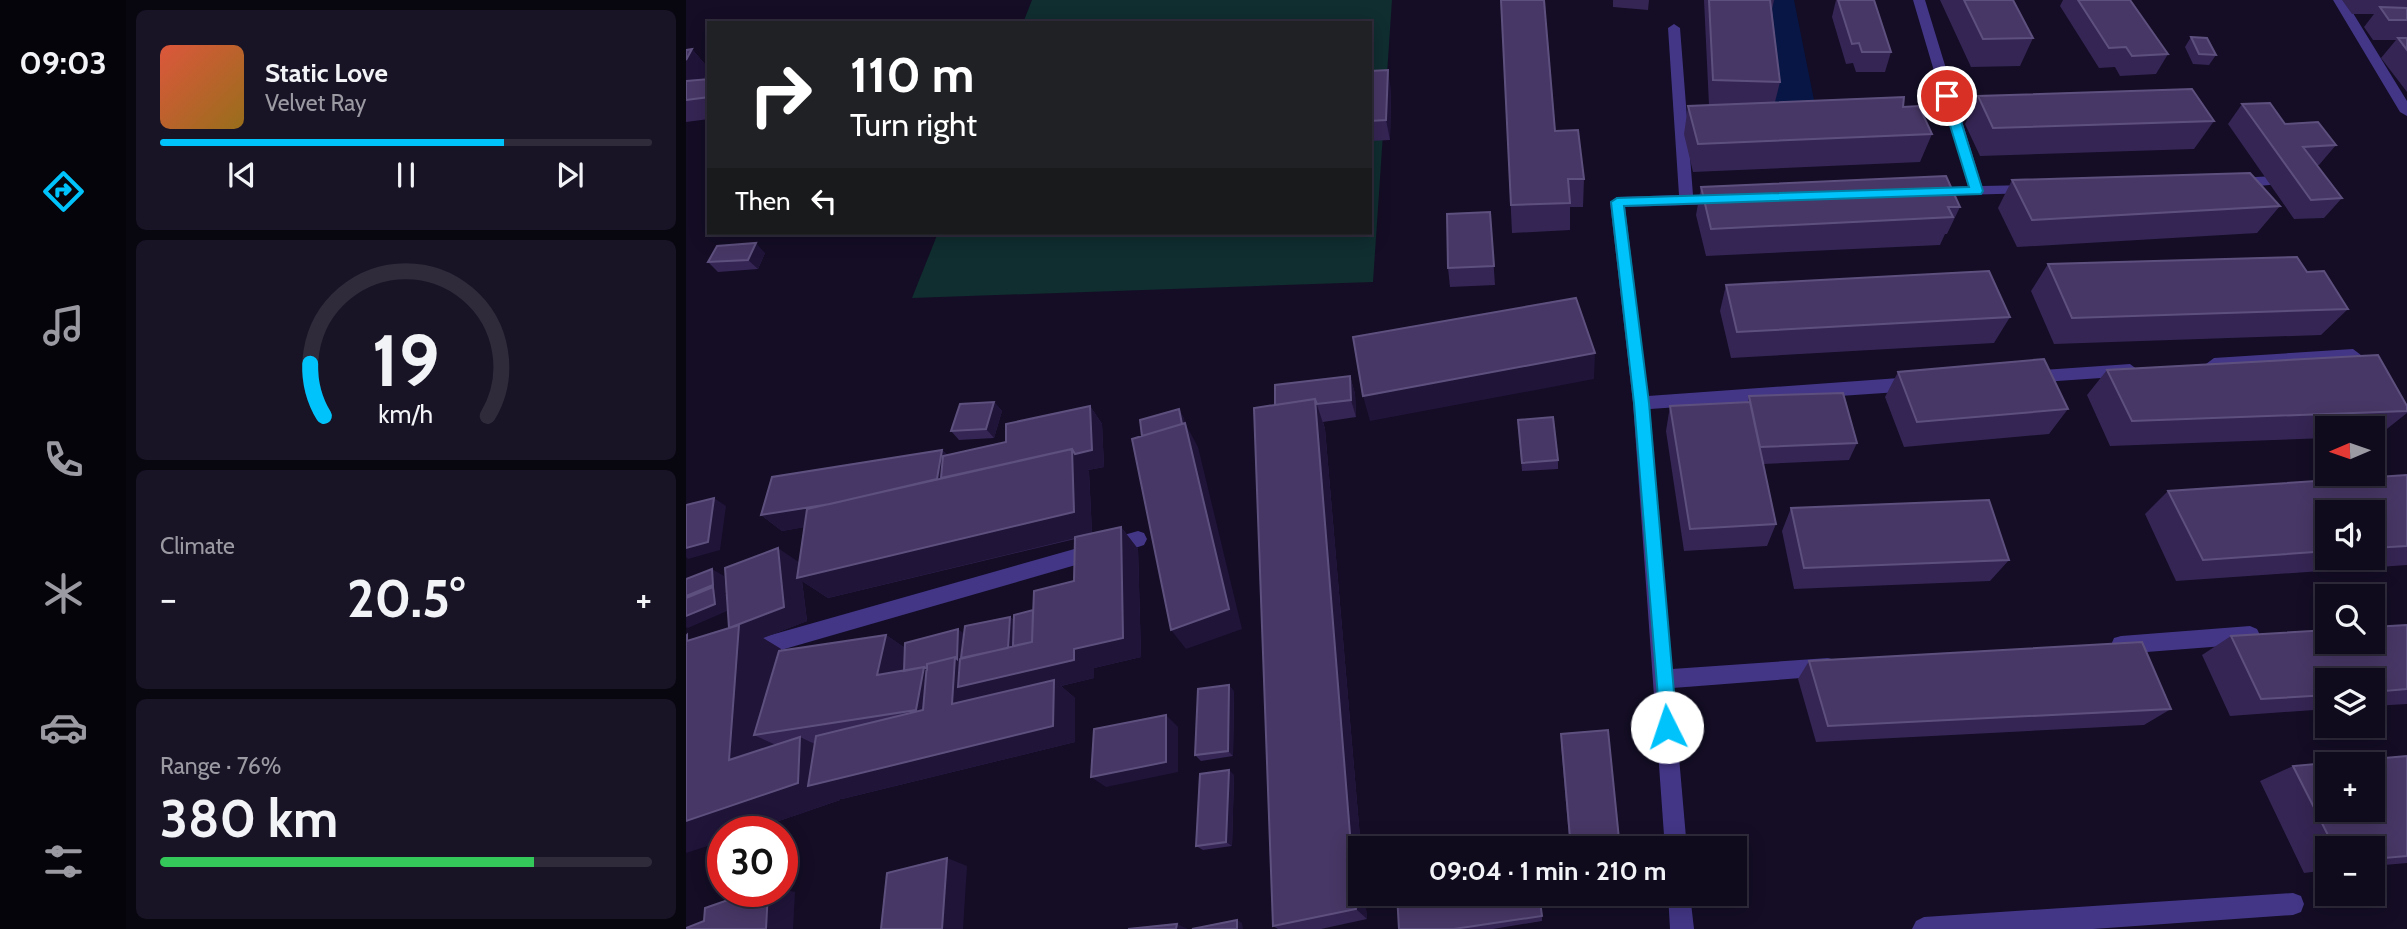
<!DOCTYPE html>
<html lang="en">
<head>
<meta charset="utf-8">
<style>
	:root { --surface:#0f0a1c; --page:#181325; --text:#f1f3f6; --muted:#9b9aa3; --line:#2f2b3b; --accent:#00c3fc }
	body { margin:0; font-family:Cabin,sans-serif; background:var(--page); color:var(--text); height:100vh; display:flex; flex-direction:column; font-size:26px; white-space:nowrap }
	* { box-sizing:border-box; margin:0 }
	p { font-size:23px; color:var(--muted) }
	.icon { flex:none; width:38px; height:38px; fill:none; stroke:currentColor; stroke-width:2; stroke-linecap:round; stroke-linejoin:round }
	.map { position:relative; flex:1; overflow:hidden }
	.side { display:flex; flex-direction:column; gap:10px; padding:10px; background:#08060f; width:560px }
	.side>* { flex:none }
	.top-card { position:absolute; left:21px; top:21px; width:665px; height:214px; border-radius:0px; box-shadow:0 4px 18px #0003,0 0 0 2px var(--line); background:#202124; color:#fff; overflow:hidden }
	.needle { width:46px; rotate:268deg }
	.controls { position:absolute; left:1629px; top:416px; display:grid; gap:14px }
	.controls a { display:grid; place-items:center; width:70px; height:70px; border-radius:0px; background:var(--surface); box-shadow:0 4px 18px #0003,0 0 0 2px var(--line); font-size:35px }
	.speed { position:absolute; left:21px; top:816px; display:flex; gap:14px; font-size:35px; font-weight:700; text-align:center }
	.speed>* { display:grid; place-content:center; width:91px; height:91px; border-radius:50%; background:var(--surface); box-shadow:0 4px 18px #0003,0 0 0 2px var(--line); line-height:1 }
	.speed .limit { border:10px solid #d22; background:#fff; color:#111 }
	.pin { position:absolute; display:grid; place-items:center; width:60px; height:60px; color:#fff; margin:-30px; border:4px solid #fff; border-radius:50%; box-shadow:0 2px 7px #0007 }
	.me { position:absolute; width:77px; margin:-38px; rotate:356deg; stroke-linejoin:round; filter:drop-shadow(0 0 5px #0008) }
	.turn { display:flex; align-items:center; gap:24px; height:147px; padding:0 28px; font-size:32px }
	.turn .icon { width:91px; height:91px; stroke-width:2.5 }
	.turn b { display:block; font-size:49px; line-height:60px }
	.then { display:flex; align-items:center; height:66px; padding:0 28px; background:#0003; gap:14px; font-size:26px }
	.big { font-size:52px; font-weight:800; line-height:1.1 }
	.side .card { flex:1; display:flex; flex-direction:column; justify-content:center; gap:10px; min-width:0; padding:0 24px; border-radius:10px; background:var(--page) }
	.side .dial { align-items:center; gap:0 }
	.dial svg { height:182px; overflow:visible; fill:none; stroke:var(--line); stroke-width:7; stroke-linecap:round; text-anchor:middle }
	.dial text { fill:var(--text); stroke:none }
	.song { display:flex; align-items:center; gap:21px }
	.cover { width:84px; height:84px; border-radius:10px; background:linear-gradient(135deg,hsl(10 70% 55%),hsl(40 70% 35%)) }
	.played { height:7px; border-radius:4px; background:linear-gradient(90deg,var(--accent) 70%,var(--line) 70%) }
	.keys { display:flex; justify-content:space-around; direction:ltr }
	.heat { display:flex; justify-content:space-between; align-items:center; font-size:38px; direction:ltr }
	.charge { height:10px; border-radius:5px; background:linear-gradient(90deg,#34c759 76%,var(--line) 0) }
	.trip { position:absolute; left:662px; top:836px; width:399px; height:70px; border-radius:0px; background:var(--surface); box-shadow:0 4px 18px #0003,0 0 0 2px var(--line); font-weight:800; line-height:70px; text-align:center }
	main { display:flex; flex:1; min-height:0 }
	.menu { display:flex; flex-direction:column; width:126px; justify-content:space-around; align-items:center; background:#06040b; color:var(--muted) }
	.menu .icon { width:49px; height:49px }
	.menu .on { color:var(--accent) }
	.menu b { font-size:32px; color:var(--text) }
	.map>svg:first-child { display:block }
</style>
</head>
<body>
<main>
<nav class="menu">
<b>09:03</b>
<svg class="icon on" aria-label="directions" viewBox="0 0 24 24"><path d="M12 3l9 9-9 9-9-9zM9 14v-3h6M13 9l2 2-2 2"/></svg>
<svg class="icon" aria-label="music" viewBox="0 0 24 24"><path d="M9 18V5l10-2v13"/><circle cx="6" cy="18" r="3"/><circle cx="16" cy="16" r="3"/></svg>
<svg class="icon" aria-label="phone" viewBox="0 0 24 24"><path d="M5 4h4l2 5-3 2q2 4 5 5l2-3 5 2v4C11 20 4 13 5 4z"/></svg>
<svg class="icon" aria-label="climate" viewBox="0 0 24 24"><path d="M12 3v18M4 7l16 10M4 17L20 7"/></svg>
<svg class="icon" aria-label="car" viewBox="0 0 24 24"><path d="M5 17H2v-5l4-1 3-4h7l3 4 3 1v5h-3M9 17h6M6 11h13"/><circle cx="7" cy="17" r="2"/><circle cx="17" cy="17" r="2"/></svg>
<svg class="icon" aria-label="filters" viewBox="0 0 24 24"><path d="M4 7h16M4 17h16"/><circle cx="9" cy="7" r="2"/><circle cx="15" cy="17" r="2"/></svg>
</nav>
<section class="side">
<div class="card">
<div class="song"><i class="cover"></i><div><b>Static Love</b><p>Velvet Ray</p></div></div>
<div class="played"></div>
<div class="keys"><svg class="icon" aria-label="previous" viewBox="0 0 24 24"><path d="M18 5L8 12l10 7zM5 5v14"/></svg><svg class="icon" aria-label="pause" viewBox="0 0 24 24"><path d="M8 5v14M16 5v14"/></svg><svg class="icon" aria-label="next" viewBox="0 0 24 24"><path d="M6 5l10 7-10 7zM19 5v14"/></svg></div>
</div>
<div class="card dial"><svg viewBox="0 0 100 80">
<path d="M14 69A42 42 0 1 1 86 69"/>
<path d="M14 69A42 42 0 0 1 8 46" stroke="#00c3fc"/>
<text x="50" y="56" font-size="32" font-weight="700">19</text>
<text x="50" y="72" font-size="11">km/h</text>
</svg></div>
<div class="card"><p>Climate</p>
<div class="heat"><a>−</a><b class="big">20.5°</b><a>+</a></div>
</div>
<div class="card"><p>Range · 76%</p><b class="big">380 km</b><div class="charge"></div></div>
</section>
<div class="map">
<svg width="1721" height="929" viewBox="0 0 1721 929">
	<rect width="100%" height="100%" fill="#140d25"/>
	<path fill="#102d2f" d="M346,0H706L687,282L226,298L252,233H684V23H337Z"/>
	<path fill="#071644" d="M1032,0H1108L1132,120L1047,119Z"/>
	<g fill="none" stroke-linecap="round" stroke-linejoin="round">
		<path fill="#433686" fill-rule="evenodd" d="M1227,0H1239L1296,186L1343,185L1350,190L1348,193L1239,196L1237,193L1244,188L1282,186Z
			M1647,0H1659L1721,101V116L1714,112Z
			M988,24L994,28L1007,195L1034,194L1041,199L1034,204L939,207L962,396L1227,377L1235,384L1227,391L964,409L986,669L1142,658L1149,660L1152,667L1149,674L1142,676L987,688L1001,849H979L947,403L924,202L931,197L993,195L982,28Z
			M1590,176L1597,181L1595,184L1549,188L1542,183L1549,178Z
			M1667,349L1675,355L1667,361L1528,370L1520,364L1528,358Z
			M1444,364L1452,370L1444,376L1343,383L1335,377L1343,371Z
			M452,531L458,533L461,539L458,545L452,547L64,659L57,657L54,650L57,643L64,641Z
			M1687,617L1698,620L1701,626L1698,632L1687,635Z
			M1564,626L1571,629L1574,635L1571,641L1564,644L1435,654L1428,652L1425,645L1428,638L1435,636Z
			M1607,893L1615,896L1618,904L1615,912L1607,915L1407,929H1226L1230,921L1238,917Z
			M982,894H1004L1008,929H984Z"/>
	</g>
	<path fill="#352554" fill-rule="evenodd" d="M815,0L869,131L898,179L897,207H884V230L826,233Z
		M927,0H963L962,10L927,7Z
		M1018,0H1088L1086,10L1094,82L1089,102L1217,107L1246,134L1234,162L1007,172L998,134L1002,106L1023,105Z
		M1150,0H1188L1205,52L1199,72H1170L1167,63L1160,64L1146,17Z
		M1254,0H1327L1347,38L1334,66L1285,67Z
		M1377,0H1444L1482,54L1470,74L1434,76L1429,67L1413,68L1374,6Z
		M1656,0H1721V92L1695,58L1710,40H1687L1678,27L1688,14H1666Z
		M1505,37L1530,55L1523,65L1507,64L1499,47Z
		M6,49L23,69L18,79H23V119L0,122V50Z
		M684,71L705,90L704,140L684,141Z
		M1292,96L1528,121L1508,149L1294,156L1279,124Z
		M1556,104L1650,145L1633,165H1631L1656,198L1638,218L1608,219L1542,124Z
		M1326,180L1594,206L1571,233L1331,247L1312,208Z
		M1015,187L1274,207L1261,234H1259L1254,245L1020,256L1010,215Z
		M804,212L809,285L764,287L762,268Z
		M79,253L72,269L32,272L22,262Z
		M1362,264L1662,309L1635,335L1368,344L1345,291Z
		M1040,285L1324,317L1308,343L1045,358L1034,311Z
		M1421,370L1721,406V413L1692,436H1687V429H1642V438L1424,446L1401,395Z
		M1212,372L1382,409L1363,434L1218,447L1199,397Z
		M664,376L669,394L670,417L637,422L639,429L675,849H674L681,919L635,929H592L587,926L589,405Z
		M1063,396L1171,443L1163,460L1077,464L1090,524L1081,546L998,551L980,431L984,406L1062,402Z
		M308,402L316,411L308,438L273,440L265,431Z
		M404,406L416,424L418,467L402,470L403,472L406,533L435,527L452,549L455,657L408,668V678L375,686L389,698V742L156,799H154V800L64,831H37L8,639L43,628L113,563L118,527L96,531L75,515L256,450L261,455L320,442ZM389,539L388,581L347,610L328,620L324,617L278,634L219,648L200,635L95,651V649L77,638L121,621L116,581L142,598Z
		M832,420L872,460V469L836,471Z
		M1721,475V565L1490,581L1459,514L1482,491ZM1642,513H1687V558H1642Z
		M1105,508L1323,560L1304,581L1108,589L1096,531Z
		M1721,625V704L1687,706V681H1642V709L1544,716L1516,655L1545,636Z
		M1123,661L1485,709L1458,725L1130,742L1112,679Z
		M548,691L547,756L515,761L509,755Z
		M875,734L934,849H884L875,745Z
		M1721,756V863L1687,866V849H1642V870L1618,873L1574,781L1607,766Z
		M548,775L546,846L517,850L510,846Z
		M856,916V921L807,929H713Z"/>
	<path fill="#201439" d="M6,49L23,69L7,98L0,90V60Z
		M702,70L705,90L704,140L700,120Z
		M70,243L79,253L72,269L62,260Z
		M909,353L908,379L684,421L677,396Z
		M664,376L669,394L670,417L665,400Z
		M629,399L639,429L675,849H674V894H679L681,919L670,909Z
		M308,402L316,411L308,438L300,429Z
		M404,406L416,424L418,467L402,470L403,472L406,534L142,598L116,581L121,621L77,638L95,649L91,731L68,735L90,745L43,760V629L92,548L114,563L267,502L96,531L75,515L256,450L272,467L386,449Z
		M493,409L498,418L499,423L512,447L556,629L500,649L485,630Z
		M28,498L40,506L34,550L2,559L0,557V548Z
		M435,527L452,549L455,657L408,668V678L375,686L389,698V742L156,799H154V800L64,831H37V841L0,853V821L114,737L154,756L258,726L230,710L191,675L200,635L228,654L238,667L272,629L281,636L324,617L332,624L388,649Z
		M26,569L38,576L40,593H38L40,594L41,611L2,628L0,627V596Z
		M543,685L548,691L547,756L542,751Z
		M480,715L492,727V772L420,787L405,777Z
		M543,770L548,775L546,846L540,842Z
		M261,858L281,866L277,929H256Z
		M96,889L109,892L107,929H80L82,891H96Z
		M551,920L556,923L557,929H551Z
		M491,924L502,929H490Z"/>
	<path fill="#473766" stroke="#5e507e" stroke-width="2" fill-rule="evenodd" d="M815,0H858L869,131L892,130L898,179H882L884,203L825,205Z
		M1023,0H1084L1094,82L1027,80Z
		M1152,0H1188L1205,52H1176L1173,43L1166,44Z
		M1278,0H1327L1347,38L1297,39Z
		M1392,0H1444L1482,54L1446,56L1440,47L1423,48Z
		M1694,7L1721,8V20H1703Z
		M1505,37L1521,38L1530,55L1513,54Z
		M1712,38H1721V50Z
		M6,49L0,60V50Z
		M702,70L700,120L684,121V71Z
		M23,79V97L0,100V81Z
		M1506,89L1528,121L1307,128L1292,96Z
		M1218,97L1217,107L1233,106L1246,134L1012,144L1002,106Z
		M1584,103L1599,124L1632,122L1650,145L1617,147L1656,198L1625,200L1556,104Z
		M1564,173L1594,206L1346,220L1326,180Z
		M1260,176L1274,207H1262L1267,217L1025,229L1015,187Z
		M804,212L808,266L762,268L761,214Z
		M70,243L62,260L22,262L31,246Z
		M1611,257L1621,272L1638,271L1662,309L1386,318L1362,264Z
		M1303,271L1324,317L1051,332L1040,285Z
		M890,298L909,353L677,396L667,337Z
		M1692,355L1721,406V411L1446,421L1421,370Z
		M1358,359L1382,409L1231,422L1212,372Z
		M664,376L665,400L631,404L629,399L589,405V385Z
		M1157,393L1171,443L1074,447L1063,396Z
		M629,399L670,909L587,926L568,408Z
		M308,402L300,429L265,431L274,404Z
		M1064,402L1090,524L1004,529L984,406Z
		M404,406L406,450L389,454L386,449L255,478L257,456L320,442V424Z
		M493,409L496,424L456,436L454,420Z
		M867,417L872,460L836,463L832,420Z
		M499,423L543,609L485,630L446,439Z
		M386,449L388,512L111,578L121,509Z
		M256,450L251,479L144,504L75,515L86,477Z
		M1721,475V546L1687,548V513H1642V551L1517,560L1482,491Z
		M28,498L22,542L0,548V505Z
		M1303,500L1323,560L1118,568L1105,508Z
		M435,527L437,638L388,649V660L272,687L274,659L346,642L348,591L388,581L389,537Z
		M92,548L98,607L43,628L39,568Z
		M26,569L27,585L0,596V579Z
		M27,587L29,604L0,616V598Z
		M347,610L346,642L327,646L328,615Z
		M324,617L322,648L275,658L279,626Z
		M53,625L43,760L114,737L112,783L0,821V636L1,635V641Z
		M1721,625V689L1687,692V681H1642V695L1575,699L1545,636L1642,630V642H1687V627Z
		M272,629L271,659L269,657L241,664V669L238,667L218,671L219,643Z
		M200,635L191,675L238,667L230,710L68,735L93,651Z
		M1456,642L1485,709L1142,726L1123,661Z
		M269,657L266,704L368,680L367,726L122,786L130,736L237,710L241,664Z
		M543,685L542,751L509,755L512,689Z
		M480,715V762L405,777L408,729Z
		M922,730L934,849H885L875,734Z
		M1721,756V856L1687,859V849H1649L1607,766ZM1642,765H1687V810H1642Z
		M543,770L540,842L510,846L514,774Z
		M261,858L256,929H195L201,873Z
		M68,891H82L80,929H0V928L18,921L19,908Z
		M711,894H853L856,916L768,929H713Z
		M551,920V929H506Z
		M491,924L490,929H442Z"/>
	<path fill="#00c3fc" stroke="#007fa4" stroke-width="2" d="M1261,92L1267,96L1297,191L1295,194L938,206L963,403L991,727L988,734L981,737L975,734L948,403L925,202L931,198L1283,187L1255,96Z"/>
</svg>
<div class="controls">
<a><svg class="needle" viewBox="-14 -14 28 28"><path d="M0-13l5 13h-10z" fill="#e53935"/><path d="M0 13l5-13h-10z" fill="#9b9aa3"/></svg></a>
<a><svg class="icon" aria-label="sound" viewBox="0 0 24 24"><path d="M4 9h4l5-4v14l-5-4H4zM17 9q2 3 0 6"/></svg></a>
<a><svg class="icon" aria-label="search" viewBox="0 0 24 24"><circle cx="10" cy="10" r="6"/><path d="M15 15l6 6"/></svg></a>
<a><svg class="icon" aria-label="layers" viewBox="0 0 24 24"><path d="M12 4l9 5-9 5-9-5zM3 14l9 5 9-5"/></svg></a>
<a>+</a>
<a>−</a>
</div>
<div class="speed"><div class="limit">30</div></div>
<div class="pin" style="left:1261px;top:96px;background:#d93025"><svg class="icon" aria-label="arrive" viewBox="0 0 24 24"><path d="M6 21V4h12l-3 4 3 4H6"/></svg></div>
<svg class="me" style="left:981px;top:727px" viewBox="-20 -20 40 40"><circle r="19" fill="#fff"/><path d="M0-13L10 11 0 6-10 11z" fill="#00c3fc"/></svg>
<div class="trip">09:04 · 1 min · 210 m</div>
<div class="top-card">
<div class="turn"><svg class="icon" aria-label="right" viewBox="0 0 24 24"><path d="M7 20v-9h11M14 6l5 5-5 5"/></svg><div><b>110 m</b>Turn right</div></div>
<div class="then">Then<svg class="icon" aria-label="left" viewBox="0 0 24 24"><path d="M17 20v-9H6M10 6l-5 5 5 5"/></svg></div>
</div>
</div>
</main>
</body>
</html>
